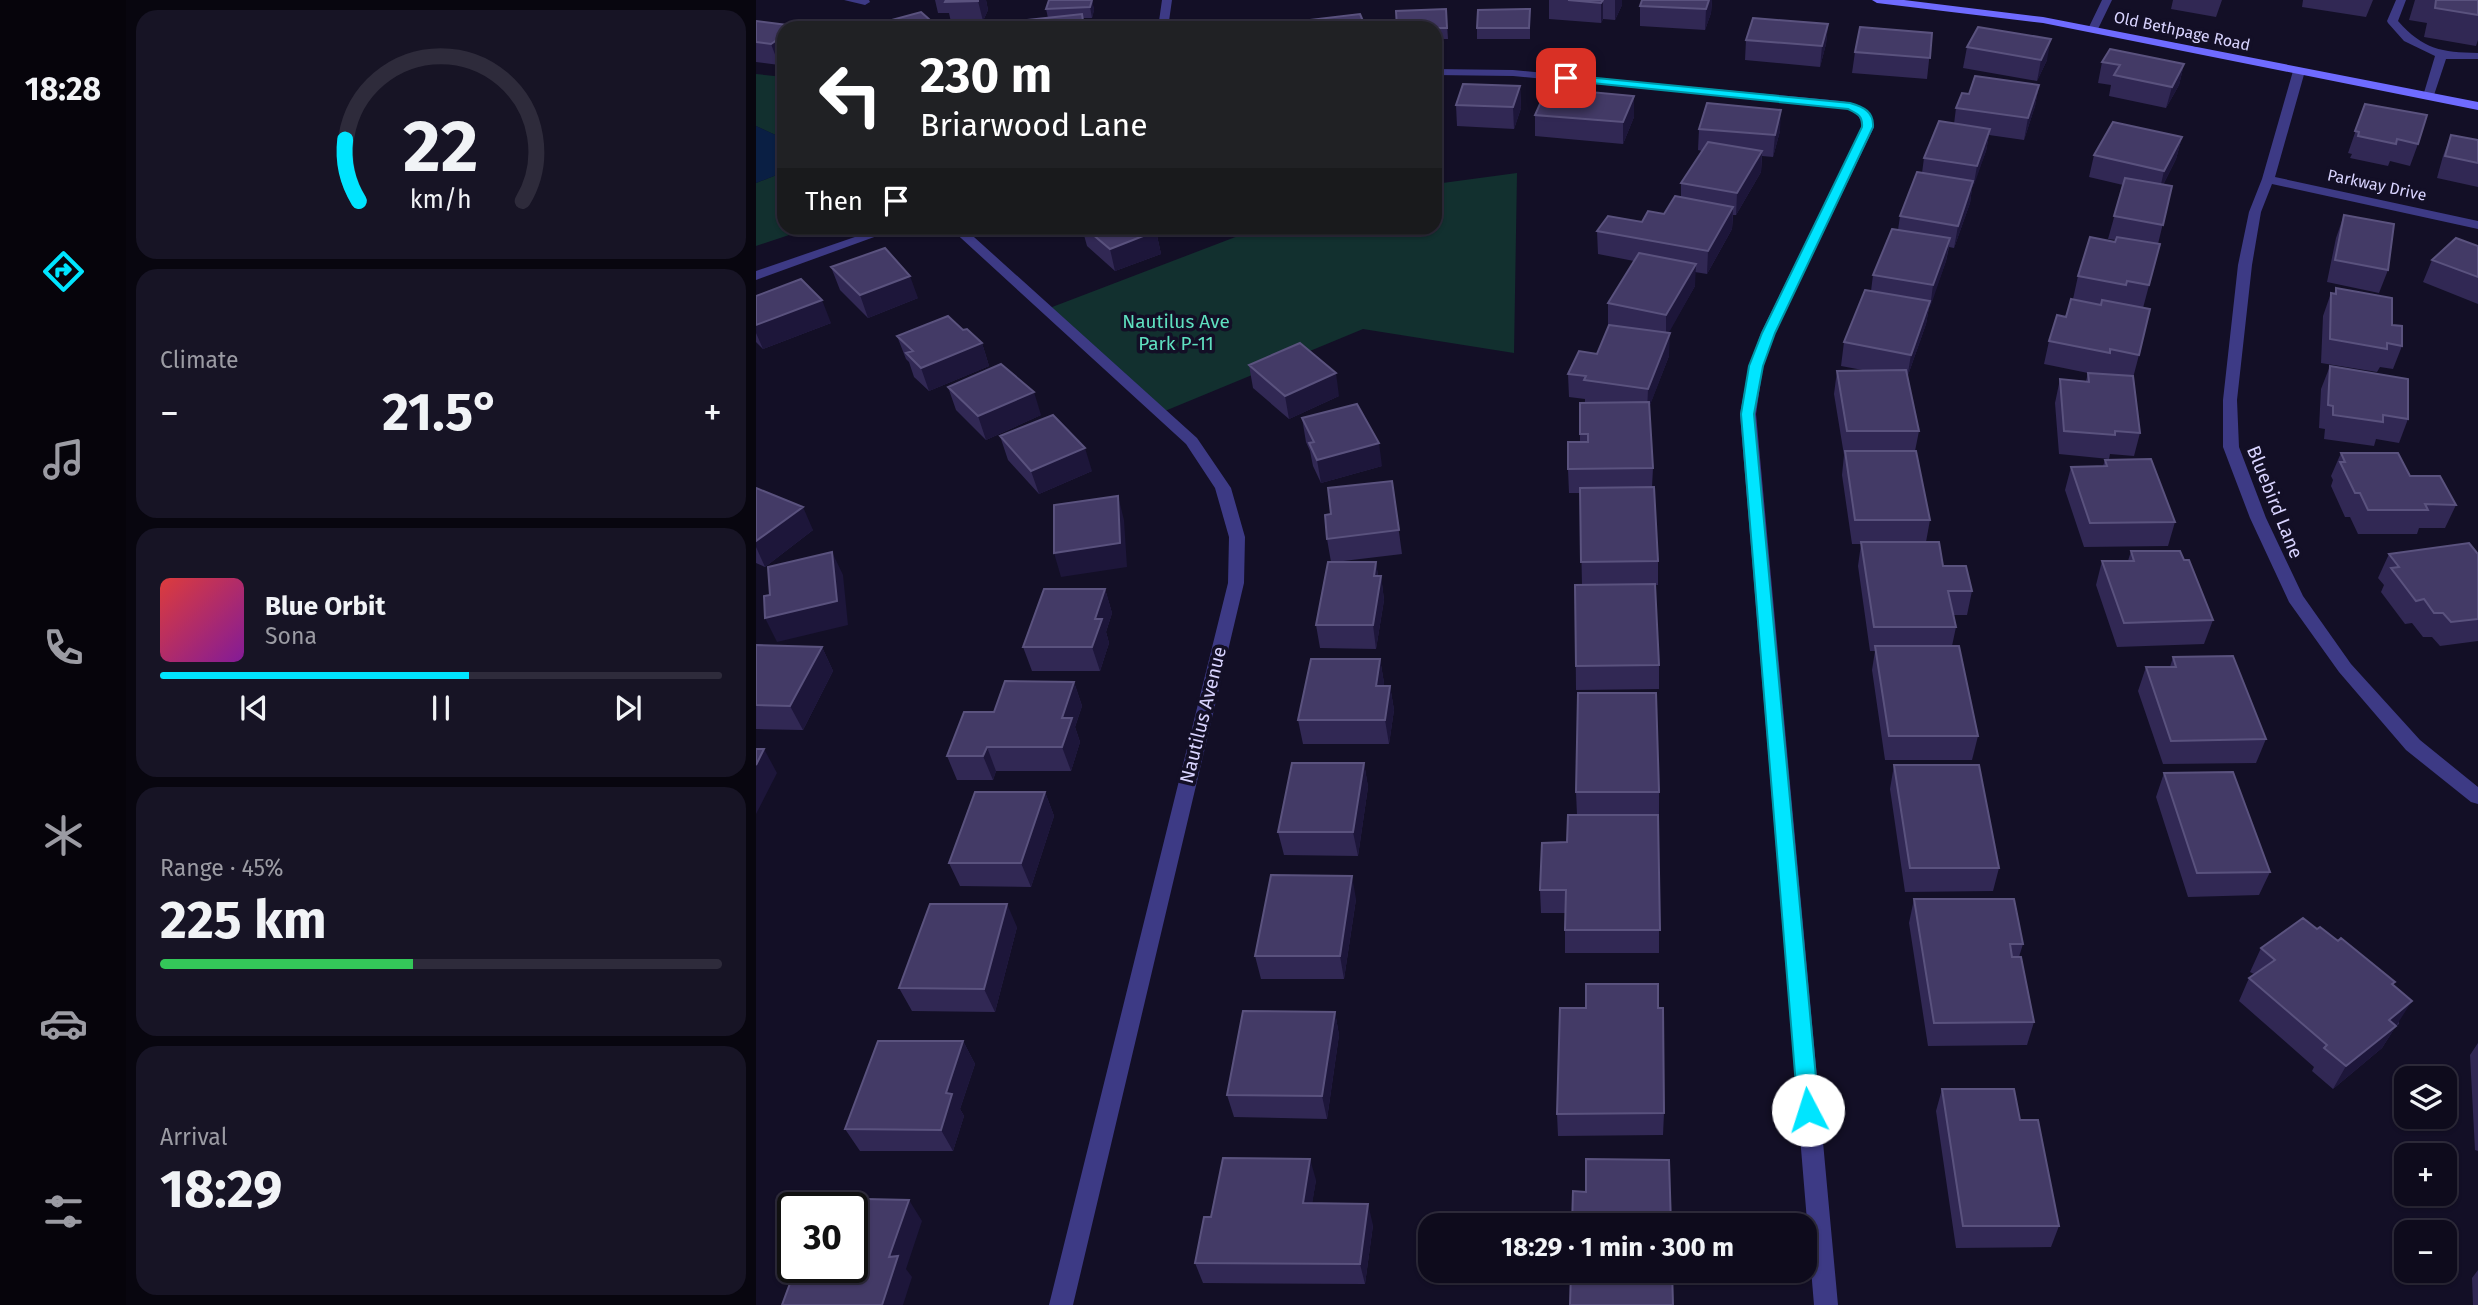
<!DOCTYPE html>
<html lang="en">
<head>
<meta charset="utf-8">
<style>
	:root { --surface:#0e0b1c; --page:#171425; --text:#f1f3f6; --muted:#9b9ba3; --line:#2e2b3b; --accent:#00e5ff }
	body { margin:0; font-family:"Fira Sans",sans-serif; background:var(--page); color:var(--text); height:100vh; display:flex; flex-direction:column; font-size:26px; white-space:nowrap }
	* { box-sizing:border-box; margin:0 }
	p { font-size:23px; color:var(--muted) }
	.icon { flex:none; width:38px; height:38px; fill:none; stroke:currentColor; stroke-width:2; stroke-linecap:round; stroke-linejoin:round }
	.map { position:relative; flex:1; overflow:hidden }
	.sheet { display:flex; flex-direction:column; gap:10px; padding:10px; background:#08060f; width:630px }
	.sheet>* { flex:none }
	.hud { position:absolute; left:21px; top:21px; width:665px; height:214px; border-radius:21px; box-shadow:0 2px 5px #0004,0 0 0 2px var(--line); background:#202124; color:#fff; overflow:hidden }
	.controls { position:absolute; left:1638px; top:1066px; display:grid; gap:14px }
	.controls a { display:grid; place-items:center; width:63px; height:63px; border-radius:14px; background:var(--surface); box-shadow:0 2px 5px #0004,0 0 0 2px var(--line); font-size:35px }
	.speed { position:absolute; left:21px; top:1192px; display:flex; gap:14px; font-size:35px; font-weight:700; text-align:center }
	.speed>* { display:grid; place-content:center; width:91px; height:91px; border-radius:50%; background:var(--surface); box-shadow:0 2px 5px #0004,0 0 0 2px var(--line); line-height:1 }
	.speed .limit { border:4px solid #111; border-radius:10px; background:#fff; color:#111 }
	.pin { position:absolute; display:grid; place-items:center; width:60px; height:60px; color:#fff; margin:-30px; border-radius:14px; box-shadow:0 4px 10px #0006 }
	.me { position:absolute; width:77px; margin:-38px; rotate:355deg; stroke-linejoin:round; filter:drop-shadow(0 0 5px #0008) }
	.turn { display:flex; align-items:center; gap:24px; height:147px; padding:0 28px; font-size:32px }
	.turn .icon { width:91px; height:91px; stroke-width:2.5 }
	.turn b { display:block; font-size:49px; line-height:60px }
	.then { display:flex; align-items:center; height:66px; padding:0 28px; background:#0003; gap:14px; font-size:26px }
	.big { font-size:52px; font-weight:700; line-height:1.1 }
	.sheet .card { flex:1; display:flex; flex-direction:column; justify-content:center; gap:10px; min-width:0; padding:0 24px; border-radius:21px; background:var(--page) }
	.sheet .dial { align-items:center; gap:0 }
	.dial svg { height:182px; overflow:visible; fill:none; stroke:var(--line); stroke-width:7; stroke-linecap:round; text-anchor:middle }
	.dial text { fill:var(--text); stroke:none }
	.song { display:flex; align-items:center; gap:21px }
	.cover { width:84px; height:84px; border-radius:10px; background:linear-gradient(135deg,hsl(0 70% 55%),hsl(290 70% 35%)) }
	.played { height:7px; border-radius:4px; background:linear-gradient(90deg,var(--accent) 55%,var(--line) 55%) }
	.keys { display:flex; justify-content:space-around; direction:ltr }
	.heat { display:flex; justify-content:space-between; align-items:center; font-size:38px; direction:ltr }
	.charge { height:10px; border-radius:5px; background:linear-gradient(90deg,#34c759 45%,var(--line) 0) }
	.trip { position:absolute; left:662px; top:1213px; width:399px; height:70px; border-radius:21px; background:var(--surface); box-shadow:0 2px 5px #0004,0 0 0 2px var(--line); font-weight:700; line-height:70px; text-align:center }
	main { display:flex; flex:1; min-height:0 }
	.dock { display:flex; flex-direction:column; width:126px; justify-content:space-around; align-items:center; background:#06040b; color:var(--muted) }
	.dock .icon { width:49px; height:49px }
	.dock .current { color:var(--accent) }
	.dock b { font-size:32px; color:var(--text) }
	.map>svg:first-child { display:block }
</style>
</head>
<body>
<main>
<nav class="dock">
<b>18:28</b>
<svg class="icon current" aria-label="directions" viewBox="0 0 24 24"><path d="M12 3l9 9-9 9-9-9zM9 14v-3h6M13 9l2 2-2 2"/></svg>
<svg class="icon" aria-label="music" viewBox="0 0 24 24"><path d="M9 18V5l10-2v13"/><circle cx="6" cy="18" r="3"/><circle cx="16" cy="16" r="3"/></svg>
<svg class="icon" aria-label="phone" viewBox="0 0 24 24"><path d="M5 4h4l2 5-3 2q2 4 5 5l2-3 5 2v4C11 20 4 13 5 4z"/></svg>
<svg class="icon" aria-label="climate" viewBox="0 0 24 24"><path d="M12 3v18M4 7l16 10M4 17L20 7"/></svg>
<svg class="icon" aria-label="car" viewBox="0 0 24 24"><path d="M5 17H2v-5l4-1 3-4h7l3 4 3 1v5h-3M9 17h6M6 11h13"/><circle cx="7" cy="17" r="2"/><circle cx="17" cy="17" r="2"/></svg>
<svg class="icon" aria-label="filters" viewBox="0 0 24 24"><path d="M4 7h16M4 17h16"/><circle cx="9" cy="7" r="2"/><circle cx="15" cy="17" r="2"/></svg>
</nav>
<section class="sheet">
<div class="card dial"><svg viewBox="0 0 100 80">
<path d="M14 69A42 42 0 1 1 86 69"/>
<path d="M14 69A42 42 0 0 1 8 42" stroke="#00e5ff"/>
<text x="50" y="56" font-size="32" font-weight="700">22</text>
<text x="50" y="72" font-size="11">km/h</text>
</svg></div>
<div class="card"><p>Climate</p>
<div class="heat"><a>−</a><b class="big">21.5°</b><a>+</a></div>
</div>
<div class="card">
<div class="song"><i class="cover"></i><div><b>Blue Orbit</b><p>Sona</p></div></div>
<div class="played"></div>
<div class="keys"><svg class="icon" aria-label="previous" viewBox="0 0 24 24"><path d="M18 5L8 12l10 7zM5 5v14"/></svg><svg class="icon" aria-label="pause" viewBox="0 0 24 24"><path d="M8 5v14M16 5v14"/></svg><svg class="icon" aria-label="next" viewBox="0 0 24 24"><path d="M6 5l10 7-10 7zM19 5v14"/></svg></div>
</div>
<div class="card"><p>Range · 45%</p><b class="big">225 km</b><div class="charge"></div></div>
<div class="card"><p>Arrival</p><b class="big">18:29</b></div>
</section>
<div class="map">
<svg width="1722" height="1305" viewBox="0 0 1722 1305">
	<rect width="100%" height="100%" fill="#130f26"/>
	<path fill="#12302f" d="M0,74L28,77V139L0,126Z
		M28,172V228H54L0,246V183Z
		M761,173L758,353L607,329L404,413L291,309L503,228H679V184Z"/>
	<path fill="#0a1f44" d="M0,126L28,139V172L0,183Z"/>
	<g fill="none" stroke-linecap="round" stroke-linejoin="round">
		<path fill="#3d3a85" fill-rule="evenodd" d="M1640,0H1650L1642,21C1668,50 1685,52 1722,53V59H1690L1677,98L1667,96L1679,56L1648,41L1632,23L1631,21Z"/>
		<path fill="#3d3a85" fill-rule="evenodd" d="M88,0H113L114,2L109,5Z
			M406,0H416L412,28H402Z
			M1346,0H1356L1341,31H1333L1332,29Z
			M1543,68L1549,71L1519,177L1722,221V229L1516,184L1505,212L1496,265L1481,400L1483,447L1510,518L1547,596L1595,664L1664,740L1722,787V804L1715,802L1650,750L1583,672L1533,602L1494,518L1467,447V400L1482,265L1493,212L1506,179L1537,71Z
			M679,69L757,70L1085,101C1102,104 1116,108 1118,127L1019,333L1007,366L1000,414L1082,1305H1058L984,414L993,366L1005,333L1106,127C1105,114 1097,110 1085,108L757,76L679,75Z
			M125,228H143L0,280V271Z
			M194,228H208L441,438L475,488L489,537L488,583L317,1305H293L472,583L473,537L459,488L430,444Z"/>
		<path fill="#6f6bff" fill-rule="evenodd" d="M1116,0H1148L1287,17L1722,102V110L1287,23L1121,3Z"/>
	</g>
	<path fill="#312854" d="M179,0H230L232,10L227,21L195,22L193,13H182Z
		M336,0L338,10L336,18H327L329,28H273L292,18L290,9Z
		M793,0H866V5L859,20L847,19L845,23L793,19Z
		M956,0L955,13L949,30L884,26V6Z
		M1417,0H1466L1460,17L1415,9Z
		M1547,0H1617L1610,17L1546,7Z
		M1659,0H1722V40L1720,46L1668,37L1671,23L1653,20Z
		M690,9L692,39H679V28Z
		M774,9V39H721V28Z
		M0,21L28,28L23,65L0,62Z
		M1072,24L1070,44L1064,67L989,60L990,40Z
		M1176,33L1171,79L1096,73L1099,52Z
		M1211,47L1291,60L1281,81L1207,68Z
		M1346,62L1428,64L1423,85L1410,108L1353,96L1355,85L1342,83Z
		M1283,85L1279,106L1268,140L1233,135L1230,151L1216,188L1214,203L1198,248L1193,247L1190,261L1173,308L1170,324L1151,378L1163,431L1159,451L1174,520L1170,542L1187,566L1216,591L1211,615H1197L1200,627L1196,646L1222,736L1216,760H1129L1116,670L1119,651H1114L1102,566L1105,544H1096L1086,475L1088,455L1078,394L1081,371H1112L1085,366L1088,342L1115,291L1117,275L1142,230L1144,216L1166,173L1168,158L1198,124L1200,108L1213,94Z
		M764,86L765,108L758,129L701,126L700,105Z
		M878,96V117L867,144L779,136V115Z
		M1609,104L1662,144L1654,166L1634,161L1632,166L1594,158L1596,154L1592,153Z
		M943,129L1024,131L1017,157L1006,156L1005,172L980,215H977L976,229L951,274L939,272V286L912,333L913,356L893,407L897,468L896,487L902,561V585H899L903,665V689L820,690L819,585H826L824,493H813L812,469L824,442V403H829V399L813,397L812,374L841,354L853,327L852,326V303L878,261L842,254L841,231L886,222L908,214L925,197V183L946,151L942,150Z
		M1695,135L1722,140V187L1681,178L1687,156Z
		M1426,137L1420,159L1407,185L1416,186L1402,244H1404L1387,308L1383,355L1377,378L1384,433L1378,456L1354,454L1353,459L1303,454L1299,403L1304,379L1330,381L1332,373L1288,364L1293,341L1310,317L1345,305L1317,299L1322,276L1359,242L1360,240L1352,239L1367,185L1333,177L1338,155Z
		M1588,215L1632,270L1623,293L1571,282L1580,238Z
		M310,228H396L400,231L405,254L359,271L331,246L326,228L315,232Z
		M1722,246V304L1667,282L1676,260Z
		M75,267L162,298L112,318L84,290Z
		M1580,288L1636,325L1646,346L1637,369L1624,367L1621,372L1565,363L1567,316L1575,293L1578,294Z
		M0,296L75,323L7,349L0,342Z
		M207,330L226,343L233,366L173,391L158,377L153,362L150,359L141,336Z
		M493,365L583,396L533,419L497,388Z
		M1574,366L1652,419L1643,443L1620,439L1618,446L1568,439L1569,429L1563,428L1565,389Z
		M192,387L285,415L230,440L200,410Z
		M546,418L626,466L565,483L557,466L554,451L550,442Z
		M244,436L336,471L283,494L252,460Z
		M1585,453L1654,476L1700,505L1689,528H1663L1661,534H1602L1594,517H1589L1575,486L1577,480L1575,476Z
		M1349,460L1419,522L1412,546L1328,547L1309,490L1315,467L1347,466Z
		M636,481L646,554L579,562H620L622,576H625L628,600L620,649L564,648L560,625L575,562L571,539L575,514Z
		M0,488L57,530L9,567L0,563Z
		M1375,551L1457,620L1448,644L1361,647L1340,585L1346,561H1372Z
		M1633,554H1722V641L1684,646L1676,637H1667L1656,623L1649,624L1625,592L1628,585L1622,578Z
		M349,589L356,613L350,632L353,643L344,671H276L267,647Z
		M0,645L66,647L77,671L47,730L0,729Z
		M1417,657L1510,739L1500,763L1407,764L1382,691L1390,667H1414Z
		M624,659L628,683L627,686H634L638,710L633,744H547L542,720Z
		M318,682L326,706L319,727L324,742L315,771H240L237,780H201L191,756L238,712Z
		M608,763L612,787L602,856L528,855L522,832Z
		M1138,765L1243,868L1237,891L1149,892L1134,789Z
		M1408,773L1514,872L1503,895L1432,897L1400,797Z
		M289,792L298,816L275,887L204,886L193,863Z
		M820,792H903V953H809V913H785L784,890L811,842L821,815Z
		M600,899L588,979H505L499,956Z
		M1158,899L1267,944L1263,957L1278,1022L1271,1045L1172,1046L1153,923Z
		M261,927L239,1012L156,1011L143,988Z
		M1561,929L1638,985L1643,1024L1640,1026L1626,1048L1577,1089L1556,1071L1558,1067L1483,1001L1493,978L1498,974L1494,972L1505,948Z
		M902,1008L908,1113L907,1135L802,1136L801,1114Z
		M579,1012L583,1035L571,1119L478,1117L471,1095Z
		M207,1041L219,1064L204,1109L208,1116L197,1151H104L89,1129Z
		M1722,1043V1151L1719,1150L1714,1055Z
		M1186,1089L1264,1120L1303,1226L1295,1247L1200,1248L1180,1111Z
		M560,1180L556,1203L617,1225L609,1284L447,1283L439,1263L455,1217Z
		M1722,1270V1305H1717L1716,1278Z"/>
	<path fill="#1d163a" d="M220,0H230L232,10L227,21L222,1Z
		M336,0L338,10L336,18L334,7Z
		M847,0V19L845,23V3Z
		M859,0H866V5L859,20Z
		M953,0H956L955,13L949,30L950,9Z
		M1072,24L1070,44L1064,67L1066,46Z
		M28,35V61L23,65L15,44Z
		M1295,39L1291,60L1281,81L1285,60Z
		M1428,64L1423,85L1410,108L1416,87Z
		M1283,85L1279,106L1268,140L1272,118Z
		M764,86L765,108L758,129L757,107Z
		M878,96V117L867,144V122Z
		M1025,110L1024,131L1017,157L1019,135Z
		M1234,129L1230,151L1217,188L1221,166Z
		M1426,137L1420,159L1403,193L1408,171Z
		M1006,151L1005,172L980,215L981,193Z
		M1217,181L1214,203L1198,248L1202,226Z
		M977,207L976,229L951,274L952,251Z
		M314,228H326L315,232Z
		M400,231L405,254L359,271L354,249Z
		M1194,238L1190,261L1174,308L1177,285Z
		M940,264L939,286L910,338V315Z
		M154,276L162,298L112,318L104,295Z
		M66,300L75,323L7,349L0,333V325Z
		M1174,301L1170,324L1151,378L1155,355Z
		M914,333L913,356L891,413L892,389Z
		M226,343L233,366L173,391L165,368Z
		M580,373L583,396L533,419L529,396Z
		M278,392L285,415L230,440L222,416Z
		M623,443L626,466L565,483L561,460Z
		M329,448L336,471L283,494L275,471Z
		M362,496L368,520L371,567L305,577L298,553Z
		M47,507L57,530L9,567L0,547V541Z
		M76,552L87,575L92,625L21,642L9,618Z
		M620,562L623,585L625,576L628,600L620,649L617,625L618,576Z
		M349,589L356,613L350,632L353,643L344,671L336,647L339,619Z
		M66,647L77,671L47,730L34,706Z
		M624,659L628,683L624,710L620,686Z
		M318,682L326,706L319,727L324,742L315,771L306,747V718Z
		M634,686L638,710L633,744L629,720Z
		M231,747L240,771L237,780L227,756Z
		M8,749L21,773L0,814V765Z
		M608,763L612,787L602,856L597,832Z
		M289,792L298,816L275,887L265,863Z
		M596,876L600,899L588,979L584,956Z
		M251,904L261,927L239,1012L228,989Z
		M1656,1001L1626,1048L1577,1089L1590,1066L1633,1020Z
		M579,1012L583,1035L571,1119L566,1096Z
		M207,1041L219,1064L204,1109L208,1116L197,1151L185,1130L190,1093Z
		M554,1159L560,1180L553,1224L547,1203Z
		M153,1200L166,1221L150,1269L156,1277L147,1305H126L133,1257Z
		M612,1204L617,1225L609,1284L604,1264Z"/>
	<path fill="#433a66" stroke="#5a527e" stroke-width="2" d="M190,0H222V1L189,2Z
		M293,0H336L334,7L290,9Z
		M812,0H847L845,3Z
		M886,0H953L950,9L884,6Z
		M1680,0H1722V15L1679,8Z
		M690,9L691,28H641L640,11Z
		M774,9L773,28H721L722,10Z
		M165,12L183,28H106Z
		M326,14L328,28H285V27L273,28L272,20Z
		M604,14L610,28H556L553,20Z
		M997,18L1072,24L1066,46L990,40Z
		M0,21L55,28H28V35L15,44L0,42Z
		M518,21L523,28L477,27Z
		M1104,27L1176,33L1174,58L1099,52Z
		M1222,27L1295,39L1285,60L1211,47Z
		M1354,49L1428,64L1416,87L1358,75L1364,65L1346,62Z
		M1219,76L1283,85L1272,118L1200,108L1206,93L1213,94Z
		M707,84L764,86L757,107L700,105Z
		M791,88L878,96L867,122L779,115Z
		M951,103L1025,110L1019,135L943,129Z
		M1609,104L1671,115L1662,144L1641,139L1640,144L1602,136L1603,132L1599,131Z
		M1183,121L1234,129L1221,166L1168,158Z
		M1357,122L1426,137L1408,171L1338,155Z
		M1695,135L1722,140V163L1689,156Z
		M952,142L1006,151L981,193L925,183Z
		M1161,172L1217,181L1202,226L1144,216Z
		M1369,178L1416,186L1407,225L1358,216Z
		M919,196L977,207L952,251L841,231L852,216L886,222L892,211L908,214Z
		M1588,215L1638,224L1632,270L1579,260Z
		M329,228H396L400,231L354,249Z
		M1136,229L1194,238L1177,285L1117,275Z
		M1334,237L1359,242L1361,237L1404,244L1393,285L1371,281L1370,285L1322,276Z
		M1700,238L1722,246V277L1676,260Z
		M129,248L154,276L104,295L75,267Z
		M883,253L940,264L910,315L852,303Z
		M45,279L66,300L0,325V296Z
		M1580,288L1636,298V325L1646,326V346L1631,343V349L1574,339L1575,293L1580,294Z
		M1109,290L1174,301L1155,355L1088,342Z
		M1315,299L1345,305L1346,300L1394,309L1383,355L1354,349V353L1293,341L1301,315L1310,317Z
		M192,316L207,330L211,329L226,343L165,368L150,353L157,351L141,336Z
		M853,325L914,333L892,389L828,380L830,376L812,374L823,351L841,354Z
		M544,343L580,373L529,396L493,365Z
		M245,364L278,392L222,416L192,387Z
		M1574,366L1652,379V419L1627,415V422L1577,415V406L1572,405Z
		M1150,370L1163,431H1091L1081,371Z
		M1332,373L1377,376L1384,433L1359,431V435L1308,431L1304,379L1333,382Z
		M893,402L897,468L812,469V442H832V434H824V403Z
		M601,404L623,443L561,460L553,443L558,442L546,418Z
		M297,415L329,448L275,471L244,436Z
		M1089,451H1160L1174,520H1099Z
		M1585,453H1642L1654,476H1684L1700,505L1669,504L1672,510H1612L1604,493H1599L1584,462H1589Z
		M1395,459L1419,522L1334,523L1315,467L1351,466L1349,460Z
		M636,481L643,530L571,539L569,515L575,514L572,488Z
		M898,487L902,561L825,562L824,488Z
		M0,488L47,507L0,541Z
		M362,496L364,543L298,553V505Z
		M1105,542H1183L1187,566H1210L1216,591H1192L1200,627H1118Z
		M1713,543L1722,554V619L1695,622L1687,613H1678L1668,599L1660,601L1635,568L1643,567L1633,554Z
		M1375,551H1424L1428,560H1433L1457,620L1368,623L1346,561H1378Z
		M76,552L81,601L9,618L8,596L14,595L12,567Z
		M572,562H620L618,576H625L617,625H560Z
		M899,584L903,665L820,666L819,585Z
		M288,589H349L339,619H346L336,647H267Z
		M0,645L66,647L34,706L0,705Z
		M1119,646H1203L1222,736H1133Z
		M1477,656L1510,739L1415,741L1390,667H1420L1417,657Z
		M555,659H624L620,686H634L629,720H542Z
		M249,681L318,682L306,718H316L306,747H231L227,756H191L208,712H238Z
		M822,693H900L903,792H820Z
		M0,749H8L0,765Z
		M536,763H608L597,832H522Z
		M1138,765H1223L1243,868H1154Z
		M1477,772L1514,872L1441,873L1408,773Z
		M219,792H289L265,863H193Z
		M812,815H902L904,930H809L810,890H784L786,843L811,842Z
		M515,875L596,876L584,956H499Z
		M1158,899H1258L1267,944H1254L1256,957H1265L1278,1022L1178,1023Z
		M174,904H251L228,989L143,988Z
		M1547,918L1561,929L1564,927L1582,941L1585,938L1639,982L1636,984L1656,1001L1633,1020L1640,1026L1590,1066L1568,1048L1571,1045L1493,978L1519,960L1505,948Z
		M830,984H902V1008H907L908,1113L801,1114L804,1008H830Z
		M487,1011L579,1012L566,1096L471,1095Z
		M122,1041H207L190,1093L196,1094L185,1130L89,1129Z
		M1186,1089H1258L1264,1120H1282L1303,1226H1207Z
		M467,1158L554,1159L547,1203L612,1204L604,1264L439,1263L448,1217H455Z
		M830,1159L913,1160L915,1225H816L817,1191L830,1192Z
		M65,1198L153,1200L133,1257L142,1256L126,1305H26L40,1267H96V1208H61Z
		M815,1270H916L917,1305H814Z"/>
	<path fill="#00e5ff" stroke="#0095a6" stroke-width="2" d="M810,75L1094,103C1108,107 1118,112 1117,127L1019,333L1007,366L998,414L1063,1110L1060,1116L1052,1119L1045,1116L1042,1110L985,414L993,366L1006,333L1106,127C1107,116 1102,114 1092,109L806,80L804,78Z"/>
	<g text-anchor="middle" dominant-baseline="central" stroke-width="7" stroke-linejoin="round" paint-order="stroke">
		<g font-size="16" fill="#d9d4ff" stroke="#130f26">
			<text transform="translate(1426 31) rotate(12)">Old Bethpage Road</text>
			<text transform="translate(1621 185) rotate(12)">Parkway Drive</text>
		</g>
		<g font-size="19" fill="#5fe0c0" stroke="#130f26">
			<text x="420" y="321">Nautilus Ave<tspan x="420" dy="22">Park P-11</tspan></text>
		</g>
		<g font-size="19" fill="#d9d4ff" stroke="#130f26">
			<text transform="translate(1519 502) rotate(68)">Bluebird Lane</text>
			<text transform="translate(447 715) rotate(-76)">Nautilus Avenue</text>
		</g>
	</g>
</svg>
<div class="controls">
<a><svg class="icon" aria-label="layers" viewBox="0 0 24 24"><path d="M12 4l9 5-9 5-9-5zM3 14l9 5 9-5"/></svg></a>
<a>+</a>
<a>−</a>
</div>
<div class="speed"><div class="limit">30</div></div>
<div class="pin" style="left:810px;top:78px;background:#d93025"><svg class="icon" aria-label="arrive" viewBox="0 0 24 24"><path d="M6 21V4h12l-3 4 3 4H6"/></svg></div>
<svg class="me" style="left:1052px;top:1110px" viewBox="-20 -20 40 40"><circle r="19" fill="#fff"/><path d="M0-13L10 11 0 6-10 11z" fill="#00e5ff"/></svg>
<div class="trip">18:29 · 1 min · 300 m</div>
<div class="hud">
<div class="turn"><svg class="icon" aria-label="left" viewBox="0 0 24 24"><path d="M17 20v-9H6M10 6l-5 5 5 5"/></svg><div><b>230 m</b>Briarwood Lane</div></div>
<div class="then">Then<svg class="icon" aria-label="arrive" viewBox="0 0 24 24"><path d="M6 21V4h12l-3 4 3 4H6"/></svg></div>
</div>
</div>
</main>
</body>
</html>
